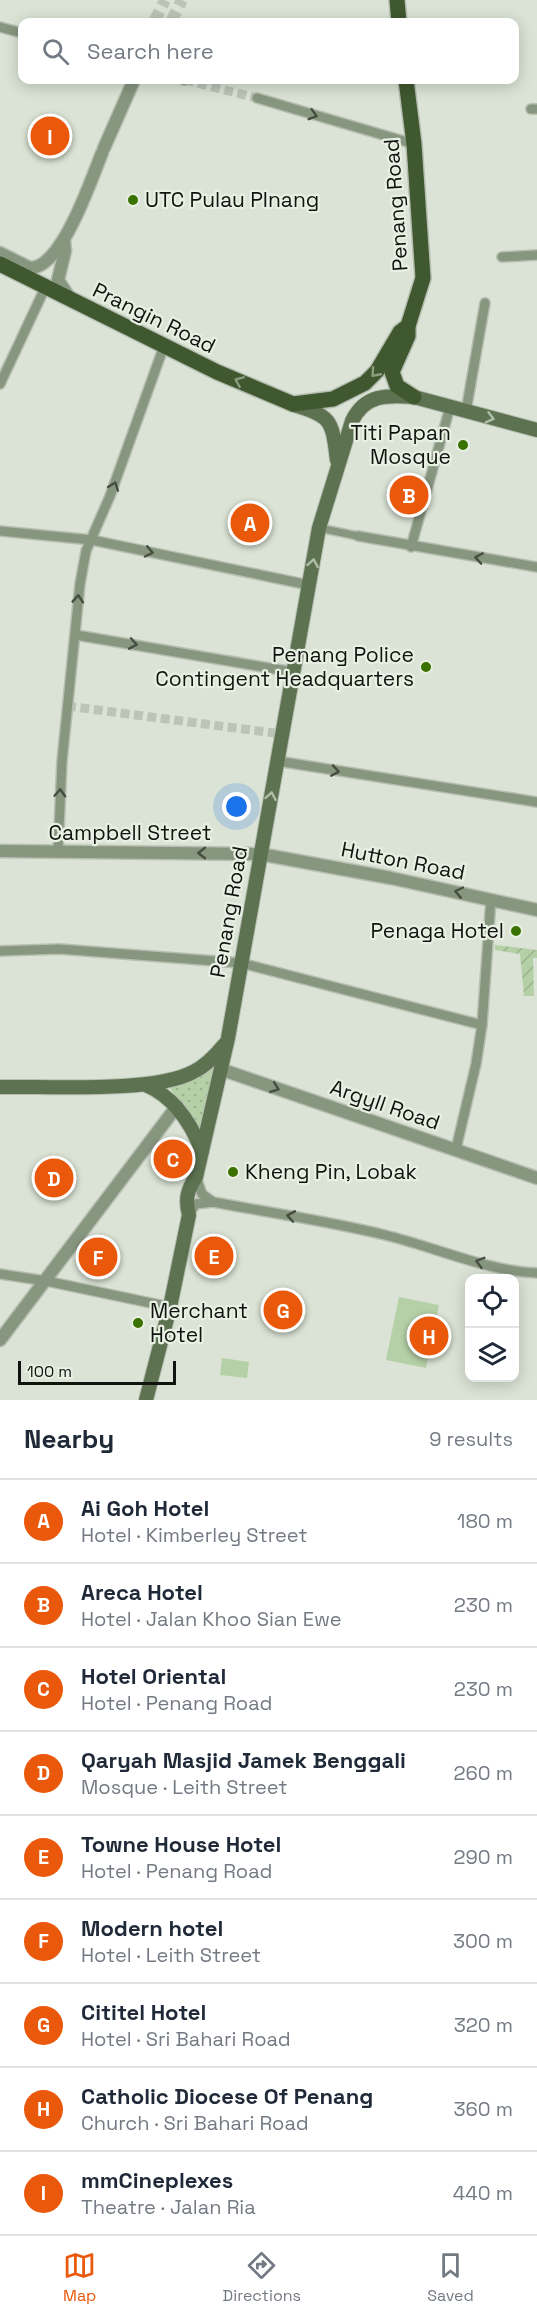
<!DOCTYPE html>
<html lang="en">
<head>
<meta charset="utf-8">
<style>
  body { margin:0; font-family:"Space Grotesk",sans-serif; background:#f6f6f7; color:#1f2937 }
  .controls { position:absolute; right:18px; bottom:18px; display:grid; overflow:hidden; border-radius:12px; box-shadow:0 3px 15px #0003 }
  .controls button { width:54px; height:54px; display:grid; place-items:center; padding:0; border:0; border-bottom:2px solid #e0e1e3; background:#fff; color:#1f2937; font:30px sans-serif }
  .scale { position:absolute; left:18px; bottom:15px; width:158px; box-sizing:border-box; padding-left:6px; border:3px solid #10130e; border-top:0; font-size:16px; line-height:21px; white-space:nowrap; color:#10130e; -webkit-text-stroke:4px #e7f0e3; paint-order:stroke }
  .you { position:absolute; left:237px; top:807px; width:21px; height:21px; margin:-15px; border:4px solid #fff; border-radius:50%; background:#1a73e8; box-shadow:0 0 0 9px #1a73e833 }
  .badge { display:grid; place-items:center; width:39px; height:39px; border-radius:50%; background:#ea580c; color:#fff; font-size:20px; font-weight:700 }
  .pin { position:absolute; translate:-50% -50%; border:3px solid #fff; box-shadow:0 2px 6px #0006 }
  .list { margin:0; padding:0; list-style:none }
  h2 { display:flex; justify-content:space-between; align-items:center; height:78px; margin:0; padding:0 24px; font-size:26px }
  h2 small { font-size:20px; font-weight:400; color:#747a83 }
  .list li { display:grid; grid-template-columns:39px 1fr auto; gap:18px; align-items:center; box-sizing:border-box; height:84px; padding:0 24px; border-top:2px solid #e0e1e3 }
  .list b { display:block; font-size:22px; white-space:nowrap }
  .list p { margin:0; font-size:20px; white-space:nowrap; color:#747a83 }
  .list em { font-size:20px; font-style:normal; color:#747a83 }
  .icon { flex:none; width:33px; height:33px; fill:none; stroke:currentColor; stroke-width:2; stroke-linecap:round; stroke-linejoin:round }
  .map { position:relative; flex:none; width:537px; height:1400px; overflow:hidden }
  .search { position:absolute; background:#fff; box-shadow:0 3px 15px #0003; left:18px; right:18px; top:18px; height:66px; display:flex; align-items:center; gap:15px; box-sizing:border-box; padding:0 21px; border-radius:12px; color:#747a83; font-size:22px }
  .sheet { height:834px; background:#fff }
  nav { display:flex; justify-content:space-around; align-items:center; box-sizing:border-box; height:84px; border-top:2px solid #e0e1e3; background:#fff; font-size:16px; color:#747a83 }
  nav a { display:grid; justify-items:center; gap:3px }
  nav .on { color:#ea580c }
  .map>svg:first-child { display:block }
</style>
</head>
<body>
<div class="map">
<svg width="537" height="1400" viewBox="0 0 537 1400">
  <defs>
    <pattern id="park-dots" width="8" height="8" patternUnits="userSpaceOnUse" patternTransform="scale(1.5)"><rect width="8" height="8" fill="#b5d0a6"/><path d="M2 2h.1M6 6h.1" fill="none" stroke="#9bb28e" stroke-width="1.8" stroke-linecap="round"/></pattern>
    <pattern id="garden-furrows" width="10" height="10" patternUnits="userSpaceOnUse" patternTransform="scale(1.5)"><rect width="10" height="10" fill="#b5d0a6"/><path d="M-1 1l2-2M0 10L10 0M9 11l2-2" fill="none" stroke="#9bb28e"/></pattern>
  </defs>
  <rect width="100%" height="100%" fill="#dae3d5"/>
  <g fill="#b5d0a6">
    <polygon points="399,1297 439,1305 426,1368 386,1360"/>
    <polygon points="222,1358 249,1362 247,1378 220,1375"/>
  </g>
  <polygon fill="url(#park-dots)" points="210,1066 216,1069 199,1129 169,1087"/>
  <polygon fill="url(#garden-furrows)" points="495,945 537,950 537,958 533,958 534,996 524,996 520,954 495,950"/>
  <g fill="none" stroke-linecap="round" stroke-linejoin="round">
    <g stroke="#bcc4b7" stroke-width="9" stroke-dasharray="9 4.5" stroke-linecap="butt">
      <polyline points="185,80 257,98"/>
      <polyline points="67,706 282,734"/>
    </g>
    <g stroke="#bcc4b7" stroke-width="12" stroke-dasharray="12 6" stroke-linecap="butt">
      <polyline points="154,22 165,0"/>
      <polyline points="171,22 182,0"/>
    </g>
    <g stroke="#b6beb1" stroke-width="10">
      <polyline id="pedestrian" points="319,528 358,536"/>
    </g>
    <g stroke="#b6beb1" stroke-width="12">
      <g id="minor">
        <polyline points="0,27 22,33"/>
        <polyline points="184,80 185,80"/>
        <polyline points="257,98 414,144"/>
        <polyline points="531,109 537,109"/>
        <polyline points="502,257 537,255"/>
        <polyline points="0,384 45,288"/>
        <polyline points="466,411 485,303"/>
        <polyline points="0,531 92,540 309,585"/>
        <polyline points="358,536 537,567"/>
        <polyline points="411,547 450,407"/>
        <polyline points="76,635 293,672"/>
        <polyline points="277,761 537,802"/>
        <polyline points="58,852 62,761 80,584 86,551 110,496 164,346"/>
        <polyline points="0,951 59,949 241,963 482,1025"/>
        <polyline points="456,1149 476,1064 482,1025 491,899"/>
        <polyline points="196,1177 202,1194 213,1202"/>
        <path d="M 189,1213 L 196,1204 L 213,1202 C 271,1213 329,1221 385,1235 C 435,1247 486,1271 537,1273"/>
        <polyline points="0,1274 46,1281 170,1307"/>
      </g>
    </g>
    <g stroke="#b6beb1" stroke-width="15">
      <g id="tertiary">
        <polyline points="104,148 134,80"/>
        <polyline points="64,240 65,251 58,280 69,297"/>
        <path d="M 0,253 L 30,268 C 62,268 91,180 102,153"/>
        <polyline points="0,851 260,854 391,878 537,910"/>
        <polyline points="220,1069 537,1178"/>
        <polyline points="0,1340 177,1106"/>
      </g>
    </g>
    <g stroke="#b6beb1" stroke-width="16">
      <g id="secondary">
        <path d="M 294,405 C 333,416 332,422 337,460"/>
        <path d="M 146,1085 C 174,1097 191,1123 202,1151"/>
        <path d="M 0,1087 C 47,1086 155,1093 193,1072 C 206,1066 215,1056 224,1045"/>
        <path d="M 146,1400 L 170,1307 L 189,1215 C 185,1200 187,1190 196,1177 L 228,1038 L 319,528 L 352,421 C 365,394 387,395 414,397 L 537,430"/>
      </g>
    </g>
    <g stroke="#b6beb1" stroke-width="18">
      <g id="primary">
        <polyline points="397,0 399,22"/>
        <polyline points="406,80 414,144 423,278 408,326 408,336 392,372 397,386 414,397"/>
        <polyline points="0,264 217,372 293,404 333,399 365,383 377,371 400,332 408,326"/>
      </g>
    </g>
    <use href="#pedestrian" stroke="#87967f" stroke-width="7"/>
    <use href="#minor" stroke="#87967f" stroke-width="9"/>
    <use href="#tertiary" stroke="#87967f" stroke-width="12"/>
    <use href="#secondary" stroke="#5c7251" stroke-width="14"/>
    <use href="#primary" stroke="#3f582f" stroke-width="15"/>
  </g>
  <defs><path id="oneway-chevron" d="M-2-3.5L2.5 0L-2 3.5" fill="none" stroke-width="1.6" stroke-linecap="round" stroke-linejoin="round" transform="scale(1.5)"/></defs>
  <g stroke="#464e41">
    <use href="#oneway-chevron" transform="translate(313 115) rotate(16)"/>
    <use href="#oneway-chevron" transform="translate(114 486) rotate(-70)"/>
    <use href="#oneway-chevron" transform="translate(149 552) rotate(12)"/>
    <use href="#oneway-chevron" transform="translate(479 558) rotate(-171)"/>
    <use href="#oneway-chevron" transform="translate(78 599) rotate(-86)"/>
    <use href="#oneway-chevron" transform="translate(133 644) rotate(10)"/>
    <use href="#oneway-chevron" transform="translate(335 771) rotate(9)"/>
    <use href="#oneway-chevron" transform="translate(60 793) rotate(-87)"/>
    <use href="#oneway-chevron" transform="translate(202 853) rotate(-180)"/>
    <use href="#oneway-chevron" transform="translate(459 892) rotate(-168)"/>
    <use href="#oneway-chevron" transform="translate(275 1088) rotate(20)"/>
    <use href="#oneway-chevron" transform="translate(291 1216) rotate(-170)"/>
    <use href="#oneway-chevron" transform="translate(480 1262) rotate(-164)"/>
  </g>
  <g stroke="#8b9c80">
    <use href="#oneway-chevron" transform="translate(375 373) rotate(132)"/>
    <use href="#oneway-chevron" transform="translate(239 381) rotate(-157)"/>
  </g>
  <g stroke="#afbea9">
    <use href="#oneway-chevron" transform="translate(490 418) rotate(15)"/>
    <use href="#oneway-chevron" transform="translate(313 563) rotate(-80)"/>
    <use href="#oneway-chevron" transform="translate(271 796) rotate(-80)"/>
  </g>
  <g fill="#3a7200" stroke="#e7f0e3" stroke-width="2">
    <circle cx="133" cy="200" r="6"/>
    <circle cx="463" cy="445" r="6"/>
    <circle cx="426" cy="667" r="6"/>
    <circle cx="516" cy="931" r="6"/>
    <circle cx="233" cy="1172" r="6"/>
    <circle cx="138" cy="1323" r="6"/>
  </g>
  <g text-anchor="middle" stroke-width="4.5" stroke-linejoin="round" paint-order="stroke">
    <g font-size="21" fill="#10130e" stroke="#e7f0e3" text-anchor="start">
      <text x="145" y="207">UTC Pulau PInang</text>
      <text x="451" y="440" text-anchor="end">Titi Papan<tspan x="451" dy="24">Mosque</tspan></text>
      <text x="414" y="662" text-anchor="end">Penang Police<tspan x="414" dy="24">Contingent Headquarters</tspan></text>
      <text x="504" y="938" text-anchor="end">Penaga Hotel</text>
      <text x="245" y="1179">Kheng Pin, Lobak</text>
      <text x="150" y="1318">Merchant<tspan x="150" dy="24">Hotel</tspan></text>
    </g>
    <g font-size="21" fill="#10130e" stroke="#e7f0e3">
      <text transform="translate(396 205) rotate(-94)" y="7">Penang Road</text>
      <text transform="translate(154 318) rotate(26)" y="7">Prangin Road</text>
      <text x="130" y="840">Campbell Street</text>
      <text transform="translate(403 861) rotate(11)" y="7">Hutton Road</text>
      <text transform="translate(229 912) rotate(-80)" y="7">Penang Road</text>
      <text transform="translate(385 1105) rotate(19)" y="7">Argyll Road</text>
    </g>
  </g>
</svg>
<div class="controls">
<button><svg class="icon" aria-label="locate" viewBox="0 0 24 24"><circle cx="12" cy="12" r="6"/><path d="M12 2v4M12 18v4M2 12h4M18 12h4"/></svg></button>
<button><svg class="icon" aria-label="layers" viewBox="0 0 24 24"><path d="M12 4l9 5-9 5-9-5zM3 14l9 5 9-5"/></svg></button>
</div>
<div class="scale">100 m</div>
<div class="you"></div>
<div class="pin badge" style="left:250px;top:523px">A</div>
<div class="pin badge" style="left:409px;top:495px">B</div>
<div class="pin badge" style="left:173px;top:1159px">C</div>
<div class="pin badge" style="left:54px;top:1178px">D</div>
<div class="pin badge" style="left:214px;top:1256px">E</div>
<div class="pin badge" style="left:98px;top:1257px">F</div>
<div class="pin badge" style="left:283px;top:1310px">G</div>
<div class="pin badge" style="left:429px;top:1336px">H</div>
<div class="pin badge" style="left:50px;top:136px">I</div>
<div class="search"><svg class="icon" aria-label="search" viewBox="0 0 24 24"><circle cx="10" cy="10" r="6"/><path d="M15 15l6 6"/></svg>Search here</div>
</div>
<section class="sheet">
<h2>Nearby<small>9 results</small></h2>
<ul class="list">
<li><span class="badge">A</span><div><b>Ai Goh Hotel</b><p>Hotel · Kimberley Street</p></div><em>180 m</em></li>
<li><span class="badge">B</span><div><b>Areca Hotel</b><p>Hotel · Jalan Khoo Sian Ewe</p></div><em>230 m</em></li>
<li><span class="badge">C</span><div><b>Hotel Oriental</b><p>Hotel · Penang Road</p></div><em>230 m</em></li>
<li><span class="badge">D</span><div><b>Qaryah Masjid Jamek Benggali</b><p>Mosque · Leith Street</p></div><em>260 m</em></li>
<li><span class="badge">E</span><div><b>Towne House Hotel</b><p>Hotel · Penang Road</p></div><em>290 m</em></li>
<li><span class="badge">F</span><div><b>Modern hotel</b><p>Hotel · Leith Street</p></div><em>300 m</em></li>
<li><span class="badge">G</span><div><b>Cititel Hotel</b><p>Hotel · Sri Bahari Road</p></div><em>320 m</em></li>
<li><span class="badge">H</span><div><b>Catholic Diocese Of Penang</b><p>Church · Sri Bahari Road</p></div><em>360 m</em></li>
<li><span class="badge">I</span><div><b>mmCineplexes</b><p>Theatre · Jalan Ria</p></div><em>440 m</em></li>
</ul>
</section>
<nav>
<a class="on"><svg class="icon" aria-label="map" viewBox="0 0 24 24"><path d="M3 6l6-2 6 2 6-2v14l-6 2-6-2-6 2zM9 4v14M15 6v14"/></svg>Map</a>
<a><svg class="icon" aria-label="directions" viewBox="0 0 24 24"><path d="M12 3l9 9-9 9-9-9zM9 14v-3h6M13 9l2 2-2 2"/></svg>Directions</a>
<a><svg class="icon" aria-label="saved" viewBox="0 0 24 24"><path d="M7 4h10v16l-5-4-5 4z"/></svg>Saved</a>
</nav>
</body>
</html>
